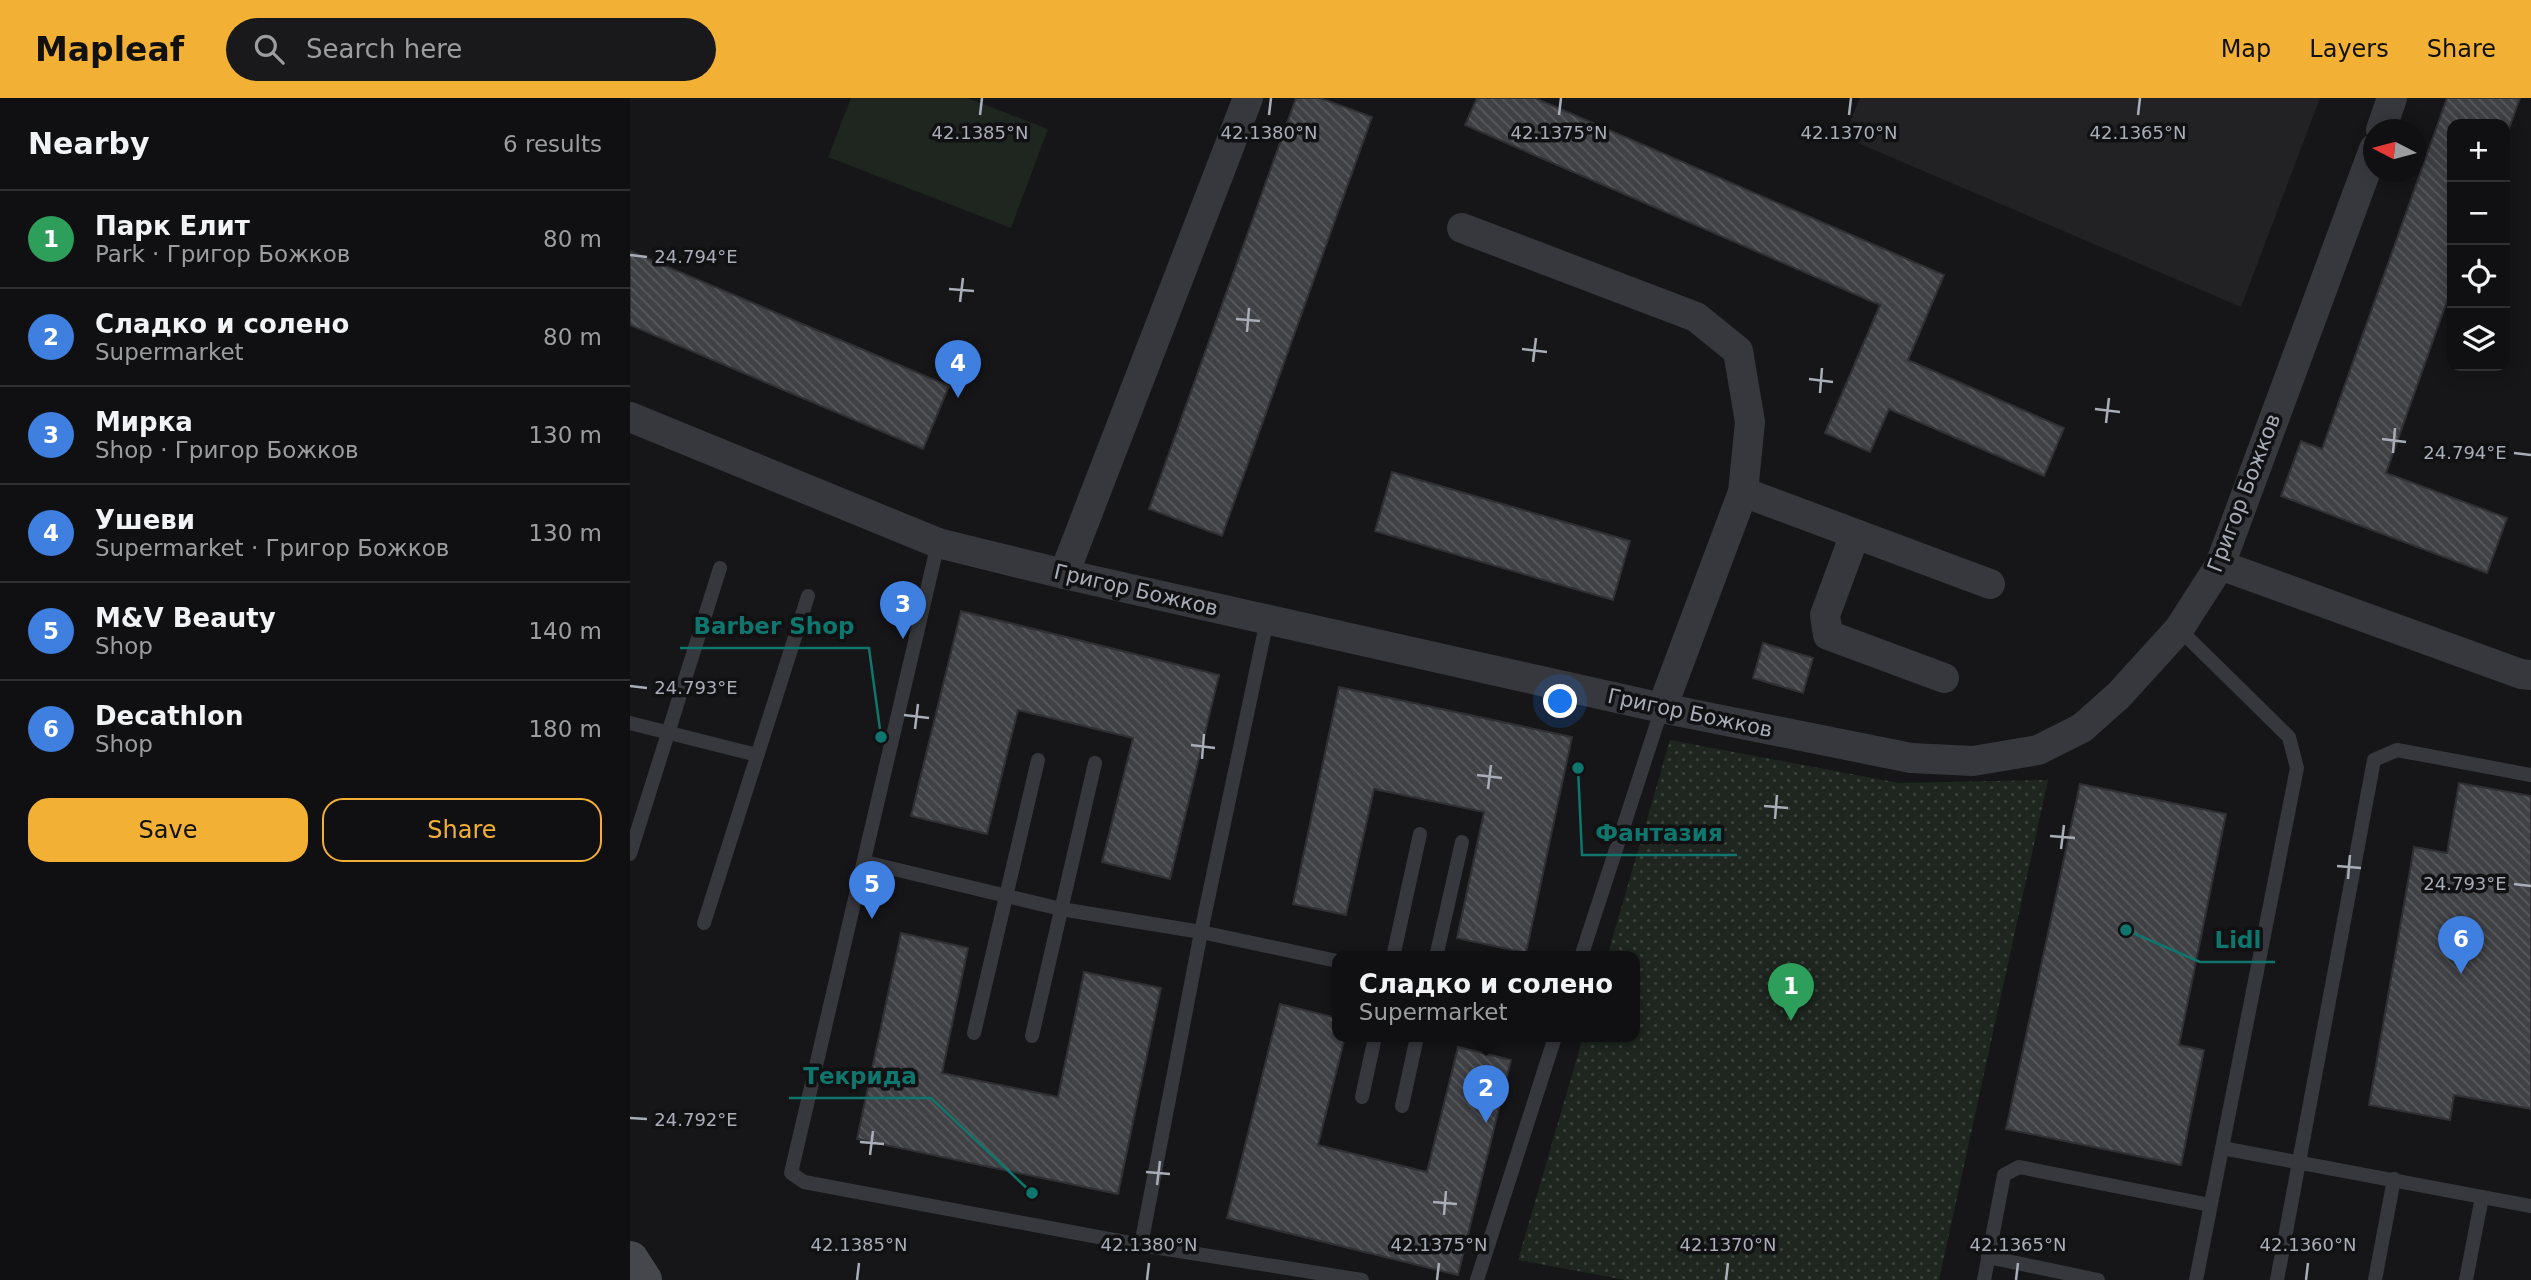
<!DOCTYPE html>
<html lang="en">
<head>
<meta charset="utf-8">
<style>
  body { margin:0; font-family:"DejaVu Sans",sans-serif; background:#19191b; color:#f1f3f6 }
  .controls { position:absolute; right:21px; top:21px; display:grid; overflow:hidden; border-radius:14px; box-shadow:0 4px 18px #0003 }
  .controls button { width:63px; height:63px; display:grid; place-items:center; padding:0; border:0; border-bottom:2px solid #303032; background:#101012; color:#f1f3f6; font:35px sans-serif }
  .compass { position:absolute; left:1733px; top:21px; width:63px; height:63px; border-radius:50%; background:#101012; box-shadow:0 4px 18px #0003; rotate:276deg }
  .you { position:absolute; left:931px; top:604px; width:24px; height:24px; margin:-18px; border:5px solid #fff; border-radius:50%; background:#1a73e8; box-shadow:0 0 0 10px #1a73e833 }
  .badge { display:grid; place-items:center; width:46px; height:46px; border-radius:50%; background:#f2b134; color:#fff; font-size:23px; font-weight:700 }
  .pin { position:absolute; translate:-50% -58px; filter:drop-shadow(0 2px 4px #0008) }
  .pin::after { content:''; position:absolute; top:37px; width:24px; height:21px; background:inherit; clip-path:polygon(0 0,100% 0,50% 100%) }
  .popup { position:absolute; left:702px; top:853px; width:308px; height:91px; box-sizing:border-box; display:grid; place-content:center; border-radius:14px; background:#101012; filter:drop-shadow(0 2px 5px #0005); font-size:23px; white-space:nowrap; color:#9c9d9f }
  .popup b { font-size:26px; color:#f1f3f6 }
  .popup::after { content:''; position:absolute; left:50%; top:100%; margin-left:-14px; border:14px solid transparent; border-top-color:#101012 }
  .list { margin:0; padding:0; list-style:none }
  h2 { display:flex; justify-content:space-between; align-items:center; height:91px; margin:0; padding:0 28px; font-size:30px }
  h2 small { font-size:23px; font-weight:400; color:#9c9d9f }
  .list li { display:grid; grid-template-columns:46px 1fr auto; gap:21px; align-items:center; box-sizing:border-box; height:98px; padding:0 28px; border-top:2px solid #303032 }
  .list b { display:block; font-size:26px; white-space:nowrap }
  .list p { margin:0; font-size:23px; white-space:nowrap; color:#9c9d9f }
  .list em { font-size:23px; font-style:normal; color:#9c9d9f }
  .actions { display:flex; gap:14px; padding:21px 28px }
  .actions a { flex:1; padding:16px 0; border:2px solid #f2b134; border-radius:21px; text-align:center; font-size:24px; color:#f2b134 }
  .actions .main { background:#f2b134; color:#111 }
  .icon { flex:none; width:38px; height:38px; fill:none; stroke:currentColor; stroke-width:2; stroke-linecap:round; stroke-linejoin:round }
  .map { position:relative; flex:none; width:1901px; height:1182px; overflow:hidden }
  header { display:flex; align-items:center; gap:42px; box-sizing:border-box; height:98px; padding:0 35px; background:#f2b134; color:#111 }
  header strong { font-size:33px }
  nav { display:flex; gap:38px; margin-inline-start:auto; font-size:24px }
  .search { width:490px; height:63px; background:#19191b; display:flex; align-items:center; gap:18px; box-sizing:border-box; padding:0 24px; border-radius:38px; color:#9c9d9f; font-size:26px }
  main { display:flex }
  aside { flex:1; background:#101012 }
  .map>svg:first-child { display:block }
</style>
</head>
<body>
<header>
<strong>Mapleaf</strong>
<div class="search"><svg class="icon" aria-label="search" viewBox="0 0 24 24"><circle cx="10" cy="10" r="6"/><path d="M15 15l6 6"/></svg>Search here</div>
<nav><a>Map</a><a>Layers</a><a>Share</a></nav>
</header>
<main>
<aside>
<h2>Nearby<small>6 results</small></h2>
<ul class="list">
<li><span class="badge" style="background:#2e9e5b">1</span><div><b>Парк Елит</b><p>Park · Григор Божков</p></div><em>80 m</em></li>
<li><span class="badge" style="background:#3f7fe0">2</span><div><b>Сладко и солено</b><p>Supermarket</p></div><em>80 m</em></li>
<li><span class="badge" style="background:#3f7fe0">3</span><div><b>Мирка</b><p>Shop · Григор Божков</p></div><em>130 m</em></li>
<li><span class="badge" style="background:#3f7fe0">4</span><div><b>Ушеви</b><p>Supermarket · Григор Божков</p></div><em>130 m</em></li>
<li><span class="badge" style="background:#3f7fe0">5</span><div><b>M&amp;V Beauty</b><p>Shop</p></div><em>140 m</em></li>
<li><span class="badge" style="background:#3f7fe0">6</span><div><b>Decathlon</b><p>Shop</p></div><em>180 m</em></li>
</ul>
<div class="actions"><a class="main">Save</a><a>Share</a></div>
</aside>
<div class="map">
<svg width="1901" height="1182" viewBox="0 0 1901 1182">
  <defs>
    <pattern id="grass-dots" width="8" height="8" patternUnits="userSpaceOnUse" patternTransform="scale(1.75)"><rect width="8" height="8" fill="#1e261f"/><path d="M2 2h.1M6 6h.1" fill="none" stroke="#3c433d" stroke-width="1.8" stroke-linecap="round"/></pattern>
    <pattern id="building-back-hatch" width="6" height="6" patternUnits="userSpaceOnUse" patternTransform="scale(1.75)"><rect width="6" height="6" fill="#404145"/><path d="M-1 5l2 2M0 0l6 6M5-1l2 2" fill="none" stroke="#595a5e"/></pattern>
  </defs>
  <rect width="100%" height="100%" fill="#161618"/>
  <polygon fill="#222225" points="1230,0 1690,0 1611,209 1214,39"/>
  <polygon fill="url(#grass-dots)" points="1040,642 1269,685 1418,682 1309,1182 996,1182 888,1162 953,939 1005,939 1005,859 977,859"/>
  <polygon fill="#1e261f" points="221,0 337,0 418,31 381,130 198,59"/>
  <g fill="url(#building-back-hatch)" stroke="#303034" stroke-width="2">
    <polygon points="666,0 690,0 742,19 592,438 519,411"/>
    <polygon points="847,0 905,0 1314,177 1278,262 1434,330 1414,378 1259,311 1240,354 1195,335 1250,207 835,27"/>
    <polygon points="1817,0 1890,0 1875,42 1875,26 1822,26 1822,189 1756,375 1877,420 1857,475 1651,398 1671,343 1692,351"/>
    <polygon points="0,153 319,288 293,351 0,227"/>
    <polygon points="762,374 1000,443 983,502 745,433"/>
    <polygon points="331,513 589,577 540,781 472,764 503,640 388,612 357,736 281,718"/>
    <polygon points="1133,545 1183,560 1173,595 1123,580"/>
    <polygon points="709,589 942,639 896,855 827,840 854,714 744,691 716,817 663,806"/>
    <polygon points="1829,685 1901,698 1901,1011 1824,997 1820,1022 1739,1007 1784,749 1817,755"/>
    <polygon points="1450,686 1596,716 1549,947 1574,952 1551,1067 1376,1031"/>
    <polygon points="271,835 338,850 312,975 428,999 454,874 531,890 488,1096 227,1041"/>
    <polygon points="650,906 707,920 707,939 715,939 688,1047 797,1074 828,949 881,962 828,1177 597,1120"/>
  </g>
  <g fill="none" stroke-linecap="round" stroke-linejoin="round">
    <g stroke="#37383d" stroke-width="14">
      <polyline points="308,445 161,1075 174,1084 511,1147 732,1182"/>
      <polyline points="1549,531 1659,639 1667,670 1566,1182"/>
      <polyline points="0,625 127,657"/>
      <polyline points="0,756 90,470"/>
      <polyline points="235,764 431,811 571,834 707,863"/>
      <polyline points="74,825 178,498"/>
      <polyline points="763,859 790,736"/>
      <polyline points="806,859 832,744"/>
      <polyline points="951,859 1032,610"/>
      <polyline points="344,935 408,662"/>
      <polyline points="402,938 465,665"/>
      <polyline points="732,999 745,939"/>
      <polyline points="772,1008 787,939"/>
      <polyline points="1592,1050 1901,1108"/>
      <polyline points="511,1147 571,834 637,522"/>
      <polyline points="1358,1159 1468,1182"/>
      <polyline points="847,1182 925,939"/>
      <polyline points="1354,1182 1374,1077 1389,1069 1580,1107"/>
      <polyline points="1647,1182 1744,662 1767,652 1901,677"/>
      <polyline points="1745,1182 1764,1081"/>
      <polyline points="1836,1182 1852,1099"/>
    </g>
    <g stroke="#37383d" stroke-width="30">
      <polyline points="1751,32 1762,0"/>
      <polyline points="832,130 1066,219 1108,253 1120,324 1113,394 1032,610"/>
      <polyline points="0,319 308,445 434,476 1032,610 1281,660 1343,663 1408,652 1452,630 1489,597 1549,531 1590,467 1744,51"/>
      <polyline points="1113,394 1360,486"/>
      <polyline points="1225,436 1195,517 1198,537 1314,580"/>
      <polyline points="1590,467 1891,576 1901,577"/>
      <polyline points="434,476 618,0"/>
    </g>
    <polyline stroke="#45474d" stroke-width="38" points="0,1162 13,1182"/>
  </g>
  <path fill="none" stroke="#a8adb8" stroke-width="2.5" d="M 350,17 L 352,0M 639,17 L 641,0M 929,17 L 931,0M 1219,17 L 1221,0M 1508,17 L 1510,0M 0,157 L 17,159M 319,191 L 344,193M 330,204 L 333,180M 606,221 L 630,223M 617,234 L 619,210M 892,251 L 917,254M 903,264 L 906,240M 1179,281 L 1203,284M 1190,295 L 1192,270M 1465,311 L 1490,314M 1476,325 L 1479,300M 1752,341 L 1776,344M 1763,355 L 1765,330M 1884,355 L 1901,357M 0,588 L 17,590M 274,617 L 299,620M 285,631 L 288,606M 561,647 L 585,650M 572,661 L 574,636M 847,677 L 872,680M 858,691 L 861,667M 1134,708 L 1158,710M 1145,721 L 1147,697M 1420,738 L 1445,740M 1431,751 L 1434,727M 1707,768 L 1731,770M 1718,781 L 1720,757M 1884,786 L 1901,788M 0,1020 L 17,1021M 230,1044 L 254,1046M 240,1057 L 243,1033M 516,1074 L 540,1076M 527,1087 L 530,1063M 803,1104 L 827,1106M 814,1117 L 816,1093M 227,1182 L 229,1165M 517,1182 L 519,1165M 807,1182 L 809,1165M 1096,1182 L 1098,1165M 1386,1182 L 1388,1165M 1676,1182 L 1678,1165"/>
  <g text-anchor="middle" stroke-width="7" stroke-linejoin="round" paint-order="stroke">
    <g font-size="21" fill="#a8adb8" stroke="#111113">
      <text transform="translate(1614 395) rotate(-69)" y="7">Григор Божков</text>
      <text transform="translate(506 492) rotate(13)" y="7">Григор Божков</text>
      <text transform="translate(1060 615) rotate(12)" y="7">Григор Божков</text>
    </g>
  </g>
  <g font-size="18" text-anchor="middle" fill="#a8adb8" stroke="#111113" stroke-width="7" stroke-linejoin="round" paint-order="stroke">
    <text x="350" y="41">42.1385°N</text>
    <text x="639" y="41">42.1380°N</text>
    <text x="929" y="41">42.1375°N</text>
    <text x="1219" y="41">42.1370°N</text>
    <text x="1508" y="41">42.1365°N</text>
    <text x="66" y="165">24.794°E</text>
    <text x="1835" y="361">24.794°E</text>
    <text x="66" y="596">24.793°E</text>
    <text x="1835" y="792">24.793°E</text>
    <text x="66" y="1028">24.792°E</text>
    <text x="229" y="1153">42.1385°N</text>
    <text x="519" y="1153">42.1380°N</text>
    <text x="809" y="1153">42.1375°N</text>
    <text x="1098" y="1153">42.1370°N</text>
    <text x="1388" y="1153">42.1365°N</text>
    <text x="1678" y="1153">42.1360°N</text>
  </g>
  <path fill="none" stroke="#0f766e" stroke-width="2.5" d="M251 639L239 550H50M948 670L952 757H1107M1496 832L1570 864H1645M402 1095L301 1000H159"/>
  <g fill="#0f766e" stroke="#111113" stroke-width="2.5">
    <circle cx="251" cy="639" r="7"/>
    <circle cx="948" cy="670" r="7"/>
    <circle cx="1496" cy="832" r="7"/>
    <circle cx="402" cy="1095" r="7"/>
  </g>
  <g font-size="23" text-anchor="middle" font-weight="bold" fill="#0f766e" stroke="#111113" stroke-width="7" stroke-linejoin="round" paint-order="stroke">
    <text x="144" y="536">Barber Shop</text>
    <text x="1029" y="743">Фантазия</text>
    <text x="1608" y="850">Lidl</text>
    <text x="230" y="986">Текрида</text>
  </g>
</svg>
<div class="controls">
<button>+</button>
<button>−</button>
<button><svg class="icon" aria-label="locate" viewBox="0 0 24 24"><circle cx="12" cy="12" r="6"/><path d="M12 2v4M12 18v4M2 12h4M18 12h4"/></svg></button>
<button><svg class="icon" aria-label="layers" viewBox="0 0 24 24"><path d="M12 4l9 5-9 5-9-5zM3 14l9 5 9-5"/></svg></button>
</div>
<svg class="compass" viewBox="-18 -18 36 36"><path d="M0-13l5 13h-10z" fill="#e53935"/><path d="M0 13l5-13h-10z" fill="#9c9d9f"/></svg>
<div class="you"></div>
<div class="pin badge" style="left:1161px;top:923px;background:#2e9e5b">1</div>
<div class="pin badge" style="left:856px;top:1025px;background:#3f7fe0">2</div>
<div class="popup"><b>Сладко и солено</b>Supermarket</div>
<div class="pin badge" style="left:273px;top:541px;background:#3f7fe0">3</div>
<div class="pin badge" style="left:328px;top:300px;background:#3f7fe0">4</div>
<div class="pin badge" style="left:242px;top:821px;background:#3f7fe0">5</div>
<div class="pin badge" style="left:1831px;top:876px;background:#3f7fe0">6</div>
</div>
</main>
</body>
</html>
